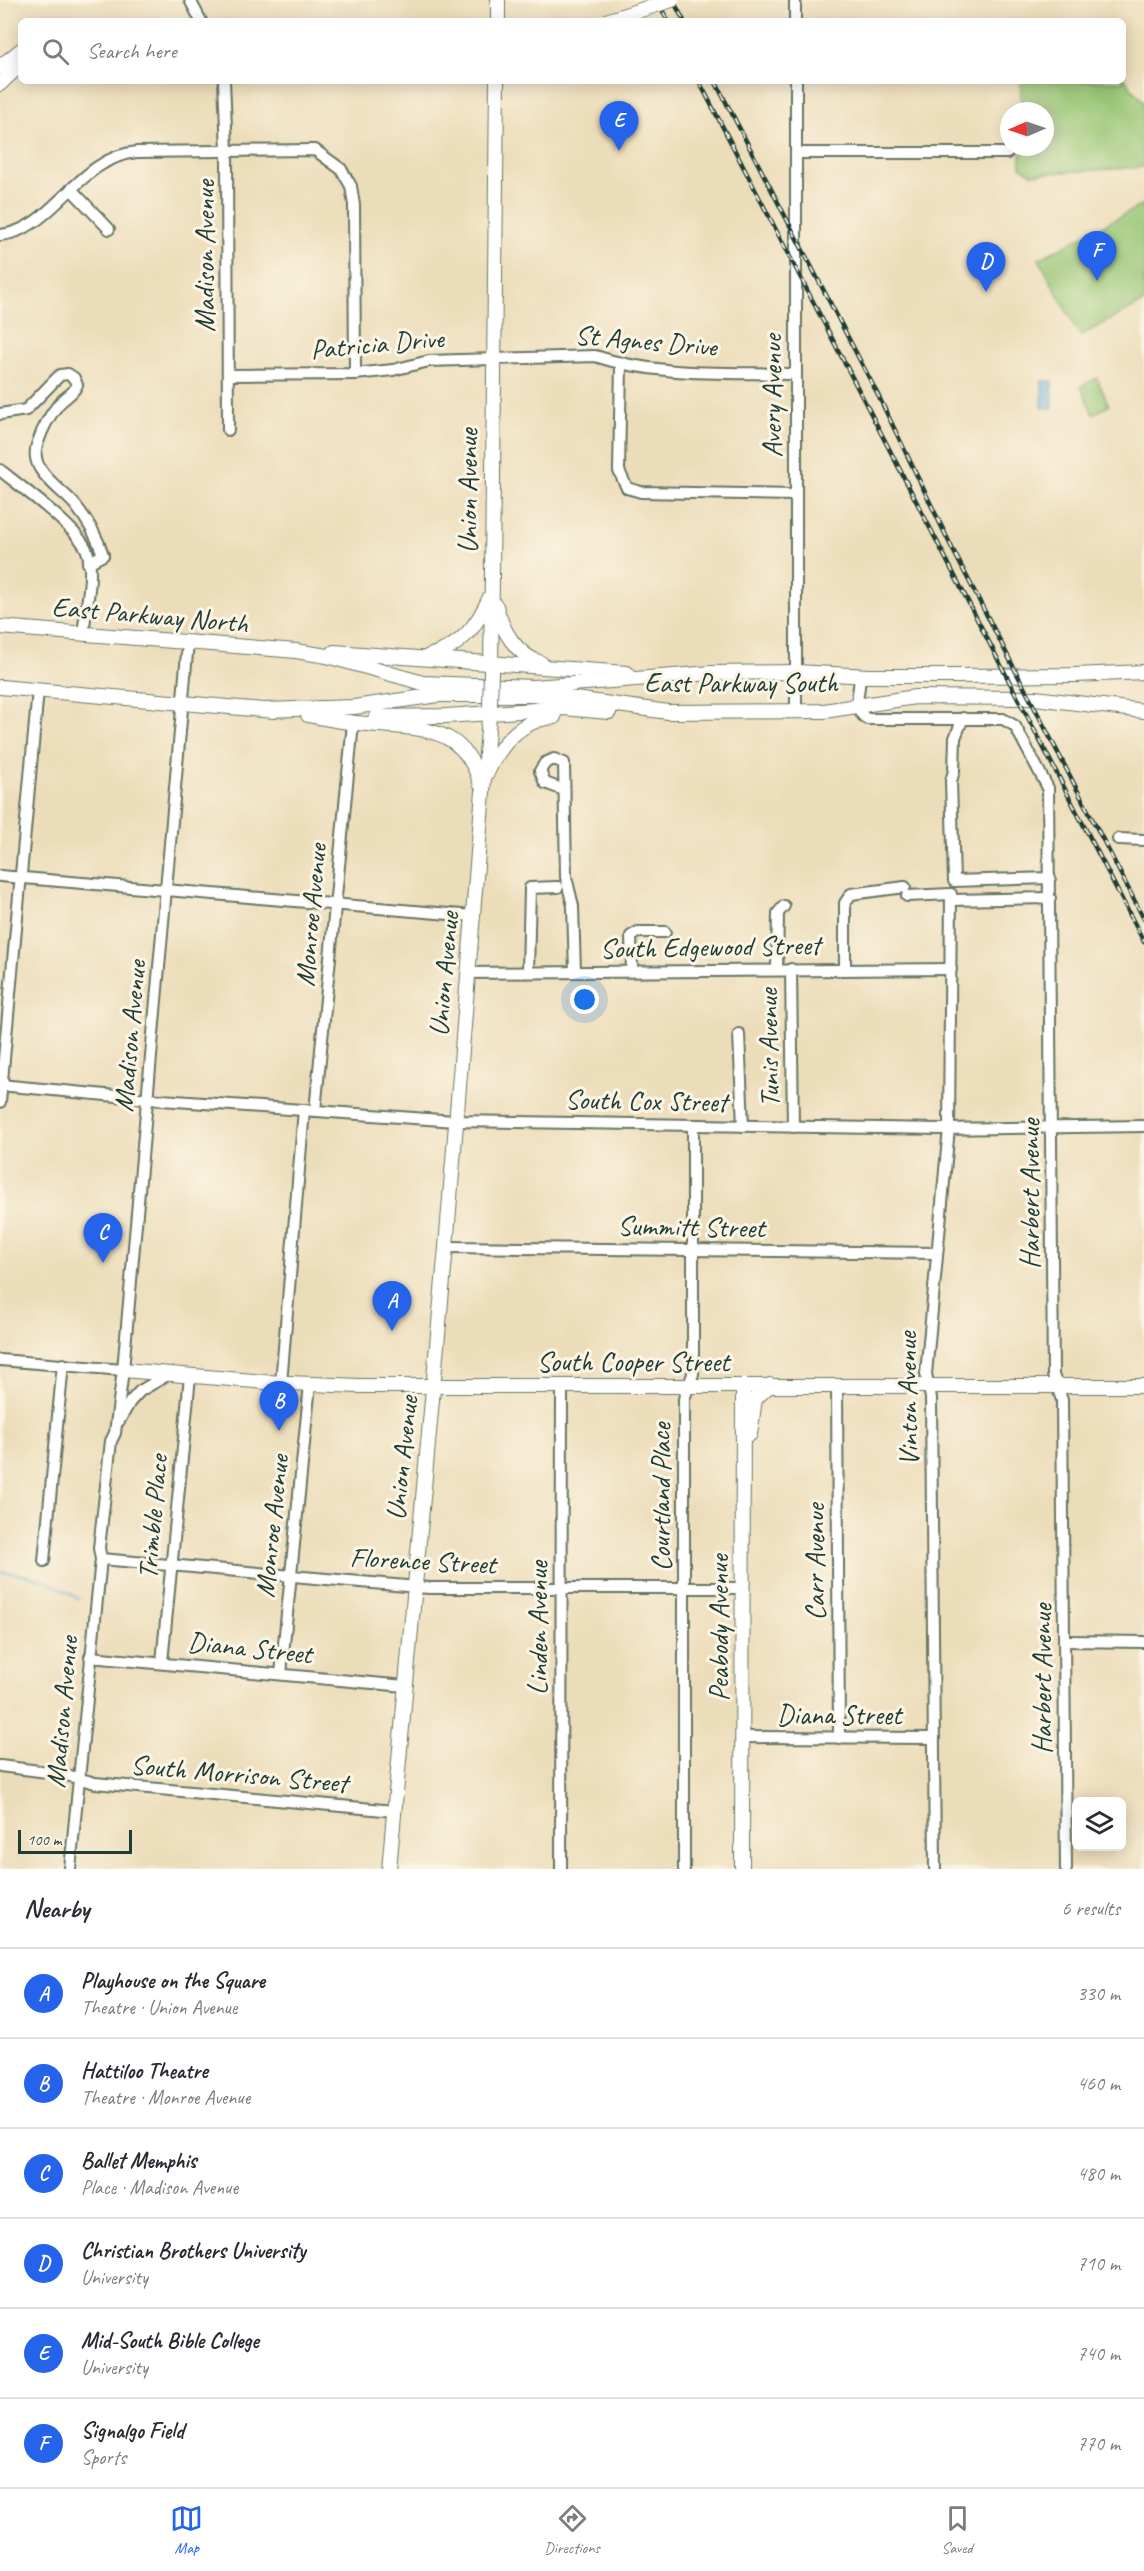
<!DOCTYPE html>
<html lang="en">
<head>
<meta charset="utf-8">
<style>
  body { margin:0; font-family:Caveat,sans-serif; background:#f7f7f7; color:#2b2b33 }
  .controls { position:absolute; right:18px; bottom:18px; display:grid; overflow:hidden; border-radius:9px; box-shadow:0 3px 15px #0003 }
  .controls button { width:54px; height:54px; display:grid; place-items:center; padding:0; border:0; border-bottom:2px solid #e1e1e2; background:#fff; color:#2b2b33; font:30px sans-serif }
  .compass { position:absolute; left:1000px; top:102px; width:54px; height:54px; border-radius:50%; background:#fff; box-shadow:0 3px 15px #0003; rotate:268deg }
  .scale { position:absolute; left:18px; bottom:15px; width:114px; box-sizing:border-box; padding-left:6px; border:3px solid #1f3d34; border-top:0; font-size:16px; line-height:21px; white-space:nowrap; color:#1f3d34; -webkit-text-stroke:4px #fcf5e5; paint-order:stroke }
  .you { position:absolute; left:585px; top:1000px; width:21px; height:21px; margin:-15px; border:4px solid #fff; border-radius:50%; background:#1a73e8; box-shadow:0 0 0 9px #1a73e833 }
  .badge { display:grid; place-items:center; width:39px; height:39px; border-radius:50%; background:#2563eb; color:#fff; font-size:20px; font-weight:700 }
  .pin { position:absolute; translate:-50% -50px; filter:drop-shadow(0 2px 3px #0008) }
  .pin::after { content:''; position:absolute; top:32px; width:21px; height:18px; background:inherit; clip-path:polygon(0 0,100% 0,50% 100%) }
  .list { margin:0; padding:0; list-style:none }
  h2 { display:flex; justify-content:space-between; align-items:center; height:78px; margin:0; padding:0 24px; font-size:26px }
  h2 small { font-size:20px; font-weight:400; color:#7c7c81 }
  .list li { display:grid; grid-template-columns:39px 1fr auto; gap:18px; align-items:center; box-sizing:border-box; height:90px; padding:0 24px; border-top:2px solid #e1e1e2 }
  .list b { display:block; font-size:22px; white-space:nowrap }
  .list p { margin:0; font-size:20px; white-space:nowrap; color:#7c7c81 }
  .list em { font-size:20px; font-style:normal; color:#7c7c81 }
  .icon { flex:none; width:33px; height:33px; fill:none; stroke:currentColor; stroke-width:2; stroke-linecap:round; stroke-linejoin:round }
  .map { position:relative; flex:none; width:1144px; height:1869px; overflow:hidden }
  .search { position:absolute; background:#fff; box-shadow:0 3px 15px #0003; left:18px; right:18px; top:18px; height:66px; display:flex; align-items:center; gap:15px; box-sizing:border-box; padding:0 21px; border-radius:9px; color:#7c7c81; font-size:22px }
  .sheet { height:618px; background:#fff }
  nav { display:flex; justify-content:space-around; align-items:center; box-sizing:border-box; height:84px; border-top:2px solid #e1e1e2; background:#fff; font-size:16px; color:#7c7c81 }
  nav a { display:grid; justify-items:center; gap:3px }
  nav .on { color:#2563eb }
  .map>svg:first-child { display:block }
</style>
</head>
<body>
<div class="map">
<svg width="1144" height="1869" viewBox="0 0 1144 1869">
  <defs>
    <pattern id="water-ripples" width="26" height="14" patternUnits="userSpaceOnUse" patternTransform="scale(1.5)"><rect width="26" height="14" fill="#5ca8d4"/><path d="M2 4q2-2 4 0t4 0M15 11q2-2 4 0t4 0" fill="none" stroke="#4b8aad"/></pattern>
  </defs>
  <rect width="100%" height="100%" fill="#fcf5e5"/>
  <filter id="ink" filterUnits="userSpaceOnUse"><feTurbulence type="fractalNoise" baseFrequency=".0167" numOctaves="2"/><feDisplacementMap in="SourceGraphic" scale="12" xChannelSelector="R" yChannelSelector="G"/><feConvolveMatrix kernelMatrix="1 2 1 2 8 2 1 2 1" color-interpolation-filters="sRGB"/></filter>
  <filter id="wash" filterUnits="userSpaceOnUse"><feTurbulence type="fractalNoise" baseFrequency=".008" numOctaves="4" result="noise"/><feDisplacementMap in="SourceGraphic" scale="24" xChannelSelector="R" yChannelSelector="G"/><feGaussianBlur stdDeviation="1.35" result="paint"/><feColorMatrix in="noise" values="0 0 0 0 0 0 0 0 0 0 0 0 0 0 0 0 0 1.4 0 .05"/><feComposite in="paint" operator="in"/></filter>
  <g filter="url(#wash)">
    <rect width="100%" height="100%" fill="#ecddba"/>
    <g fill="#98c674" stroke="#5c8254" stroke-width="1.5">
      <polygon points="1123,77 1144,103 1144,167 1032,174 1021,167 1021,147 1045,147 1045,111 1021,111 1021,81 1123,81"/>
      <polygon points="1144,204 1144,302 1080,336 1039,259"/>
      <polygon points="1097,378 1109,406 1093,414 1081,386"/>
    </g>
    <polygon fill="url(#water-ripples)" stroke="#3e7284" stroke-width="1.5" points="1042,381 1052,381 1053,408 1042,408"/>
    <g fill="none" stroke-linecap="round" stroke-linejoin="round">
      <path stroke="#5ca8d4" stroke-width="2" d="M 0,1572 C 36,1575 47,1580 78,1598"/>
    </g>
  </g>
  <g filter="url(#ink)">
    <g fill="none" stroke-linecap="round" stroke-linejoin="round">
      <g stroke="#677563" stroke-width="14">
        <g id="minor">
          <polyline points="190,0 201,21"/>
          <polyline points="795,0 795,21"/>
          <polyline points="224,81 227,151 228,430"/>
          <polyline points="797,153 1007,153"/>
          <polyline points="71,189 109,229"/>
          <path d="M 0,235 C 53,231 78,157 137,152 L 315,150 L 341,169 L 351,186 L 354,205 L 355,374"/>
          <polyline points="621,365 619,471 627,488 641,492 795,495"/>
          <path d="M 228,375 L 355,374 L 393,370 L 429,361 L 595,356 C 659,377 728,372 795,374"/>
          <path d="M 0,414 L 26,410 L 60,375 L 68,374 L 74,378 L 77,385 C 73,395 64,397 58,405 C 50,415 42,430 38,442 C 26,471 62,488 76,506 C 87,520 98,538 103,555 L 88,563"/>
          <path d="M 0,470 C 20,486 80,530 87,551 C 95,571 85,613 83,634"/>
          <path d="M 860,675 C 860,693 851,708 867,719 L 1003,719 L 1015,726 L 1048,788 L 1053,1375 L 1062,1400 L 1066,1869"/>
          <polyline points="796,711 796,81"/>
          <polyline points="963,718 955,738 954,771 951,781 954,881 1050,878"/>
          <polyline points="564,790 545,783 540,771 545,763 554,759 564,763 566,877 573,906 575,972"/>
          <polyline points="1118,839 1144,840"/>
          <polyline points="0,876 473,916"/>
          <polyline points="907,896 951,894 949,1128 926,1374 931,1398 935,1869"/>
          <polyline points="951,900 1050,898"/>
          <polyline points="845,968 845,903 851,894 905,887"/>
          <polyline points="777,969 778,913 784,906"/>
          <polyline points="791,969 793,1127"/>
          <polyline points="632,971 631,936 638,932 665,932"/>
          <polyline points="528,972 530,888 558,887"/>
          <polyline points="469,973 951,969"/>
          <polyline points="739,1034 743,1126"/>
          <polyline points="0,1085 148,1099 455,1121 941,1129 1144,1126"/>
          <polyline points="0,1102 38,690"/>
          <polyline points="315,1111 353,723"/>
          <polyline points="446,1247 936,1253"/>
          <polyline points="0,1360 123,1370"/>
          <polyline points="281,1383 304,1110"/>
          <polyline points="837,1385 839,1738"/>
          <polyline points="119,1421 130,1402 140,1391 169,1374"/>
          <polyline points="101,1559 429,1588 743,1588"/>
          <polyline points="44,1561 63,1364"/>
          <polyline points="1065,1641 1144,1642"/>
          <polyline points="90,1657 405,1686"/>
          <polyline points="162,1662 190,1376"/>
          <polyline points="281,1674 310,1384"/>
          <polyline points="744,1737 934,1738"/>
          <polyline points="0,1766 63,1774 95,1783 394,1811"/>
          <polyline points="70,1869 101,1559 99,1548 111,1441 115,1433 123,1370 188,642"/>
          <polyline points="561,1869 562,1387"/>
          <polyline points="684,1869 684,1399 693,1374 693,1126"/>
        </g>
      </g>
      <g stroke="#677563" stroke-width="16">
        <g id="major">
          <polyline points="498,21 498,0"/>
          <polyline points="0,67 21,50"/>
          <polyline points="0,84 21,64"/>
          <path d="M 496,606 C 502,630 516,655 541,663"/>
          <polyline points="0,627 296,651 327,656 423,683 534,687 712,673 797,672 868,676 954,676 1075,675 1144,672"/>
          <polyline points="334,652 627,673"/>
          <path d="M 429,656 C 461,647 477,626 490,597"/>
          <polyline points="491,673 497,81"/>
          <polyline points="0,687 274,711"/>
          <polyline points="265,710 354,707 438,695 532,695 561,697 668,712 824,711 915,697 1035,698 1144,711"/>
          <path d="M 308,715 C 328,719 347,723 367,724 C 420,729 464,724 481,785"/>
          <polyline points="376,717 446,716 563,708 609,712"/>
          <path d="M 487,773 C 500,745 521,719 554,717"/>
          <polyline points="123,1370 265,1382 359,1386 1144,1386"/>
          <polyline points="750,1434 755,1399 770,1385"/>
          <polyline points="389,1869 446,1247 490,705"/>
          <polyline points="742,1869 743,1386"/>
        </g>
      </g>
      <use href="#minor" stroke="#fff" stroke-width="10"/>
      <use href="#major" stroke="#fff" stroke-width="14"/>
      <g stroke="#1f3d34" stroke-width="4.5">
        <g id="rail">
          <polyline points="657,0 668,21"/>
          <polyline points="673,0 684,21"/>
          <polyline points="699,81 1144,942"/>
          <polyline points="715,81 878,395 952,548 1144,919"/>
        </g>
      </g>
      <use href="#rail" stroke="#fcf5e5" stroke-width="2" stroke-dasharray="7" stroke-linecap="butt"/>
      <g stroke="#677563" stroke-width="16" stroke-linecap="butt">
        <g id="major-bridge">
          <polyline points="606,21 672,0"/>
          <polyline points="490,705 491,673"/>
        </g>
      </g>
      <use href="#major-bridge" stroke="#fff" stroke-width="14"/>
    </g>
  </g>
  <g text-anchor="middle" stroke-width="6" stroke-linejoin="round" paint-order="stroke">
    <g font-size="28" fill="#1f3d34" stroke="#fcf5e5">
      <text transform="translate(204 256) rotate(-90)" y="10">Madison Avenue</text>
      <text transform="translate(646 340) rotate(5)" y="10">St Agnes Drive</text>
      <text transform="translate(377 343) rotate(-5)" y="10">Patricia Drive</text>
      <text transform="translate(771 396) rotate(-90)" y="10">Avery Avenue</text>
      <text transform="translate(467 491) rotate(-90)" y="10">Union Avenue</text>
      <text transform="translate(150 614) rotate(5)" y="10">East Parkway North</text>
      <text x="741" y="692">East Parkway South</text>
      <text transform="translate(310 915) rotate(-85)" y="10">Monroe Avenue</text>
      <text transform="translate(710 946) rotate(-1)" y="10">South Edgewood Street</text>
      <text transform="translate(443 974) rotate(-85)" y="10">Union Avenue</text>
      <text transform="translate(129 1036) rotate(-85)" y="10">Madison Avenue</text>
      <text transform="translate(768 1048) rotate(-91)" y="10">Tunis Avenue</text>
      <text transform="translate(646 1100) rotate(1)" y="10">South Cox Street</text>
      <text transform="translate(1029 1194) rotate(-90)" y="10">Harbert Avenue</text>
      <text transform="translate(691 1226) rotate(1)" y="10">Summitt Street</text>
      <text x="633" y="1371">South Cooper Street</text>
      <text transform="translate(907 1399) rotate(-91)" y="10">Vinton Avenue</text>
      <text transform="translate(401 1458) rotate(-84)" y="10">Union Avenue</text>
      <text transform="translate(660 1497) rotate(-90)" y="10">Courtland Place</text>
      <text transform="translate(152 1517) rotate(-85)" y="10">Trimble Place</text>
      <text transform="translate(271 1526) rotate(-84)" y="10">Monroe Avenue</text>
      <text transform="translate(423 1560) rotate(3)" y="10">Florence Street</text>
      <text transform="translate(814 1562) rotate(-90)" y="10">Carr Avenue</text>
      <text transform="translate(537 1628) rotate(-90)" y="10">Linden Avenue</text>
      <text transform="translate(718 1628) rotate(-90)" y="10">Peabody Avenue</text>
      <text transform="translate(250 1647) rotate(6)" y="10">Diana Street</text>
      <text transform="translate(1041 1679) rotate(-90)" y="10">Harbert Avenue</text>
      <text transform="translate(61 1712) rotate(-85)" y="10">Madison Avenue</text>
      <text x="839" y="1724">Diana Street</text>
      <text transform="translate(239 1773) rotate(5)" y="10">South Morrison Street</text>
    </g>
  </g>
</svg>
<div class="controls">
<button><svg class="icon" aria-label="layers" viewBox="0 0 24 24"><path d="M12 4l9 5-9 5-9-5zM3 14l9 5 9-5"/></svg></button>
</div>
<svg class="compass" viewBox="-18 -18 36 36"><path d="M0-13l5 13h-10z" fill="#e53935"/><path d="M0 13l5-13h-10z" fill="#7c7c81"/></svg>
<div class="scale">100 m</div>
<div class="you"></div>
<div class="pin badge" style="left:392px;top:1331px">A</div>
<div class="pin badge" style="left:279px;top:1431px">B</div>
<div class="pin badge" style="left:103px;top:1263px">C</div>
<div class="pin badge" style="left:986px;top:292px">D</div>
<div class="pin badge" style="left:619px;top:151px">E</div>
<div class="pin badge" style="left:1097px;top:281px">F</div>
<div class="search"><svg class="icon" aria-label="search" viewBox="0 0 24 24"><circle cx="10" cy="10" r="6"/><path d="M15 15l6 6"/></svg>Search here</div>
</div>
<section class="sheet">
<h2>Nearby<small>6 results</small></h2>
<ul class="list">
<li><span class="badge">A</span><div><b>Playhouse on the Square</b><p>Theatre · Union Avenue</p></div><em>330 m</em></li>
<li><span class="badge">B</span><div><b>Hattiloo Theatre</b><p>Theatre · Monroe Avenue</p></div><em>460 m</em></li>
<li><span class="badge">C</span><div><b>Ballet Memphis</b><p>Place · Madison Avenue</p></div><em>480 m</em></li>
<li><span class="badge">D</span><div><b>Christian Brothers University</b><p>University</p></div><em>710 m</em></li>
<li><span class="badge">E</span><div><b>Mid-South Bible College</b><p>University</p></div><em>740 m</em></li>
<li><span class="badge">F</span><div><b>Signalgo Field</b><p>Sports</p></div><em>770 m</em></li>
</ul>
</section>
<nav>
<a class="on"><svg class="icon" aria-label="map" viewBox="0 0 24 24"><path d="M3 6l6-2 6 2 6-2v14l-6 2-6-2-6 2zM9 4v14M15 6v14"/></svg>Map</a>
<a><svg class="icon" aria-label="directions" viewBox="0 0 24 24"><path d="M12 3l9 9-9 9-9-9zM9 14v-3h6M13 9l2 2-2 2"/></svg>Directions</a>
<a><svg class="icon" aria-label="saved" viewBox="0 0 24 24"><path d="M7 4h10v16l-5-4-5 4z"/></svg>Saved</a>
</nav>
</body>
</html>
